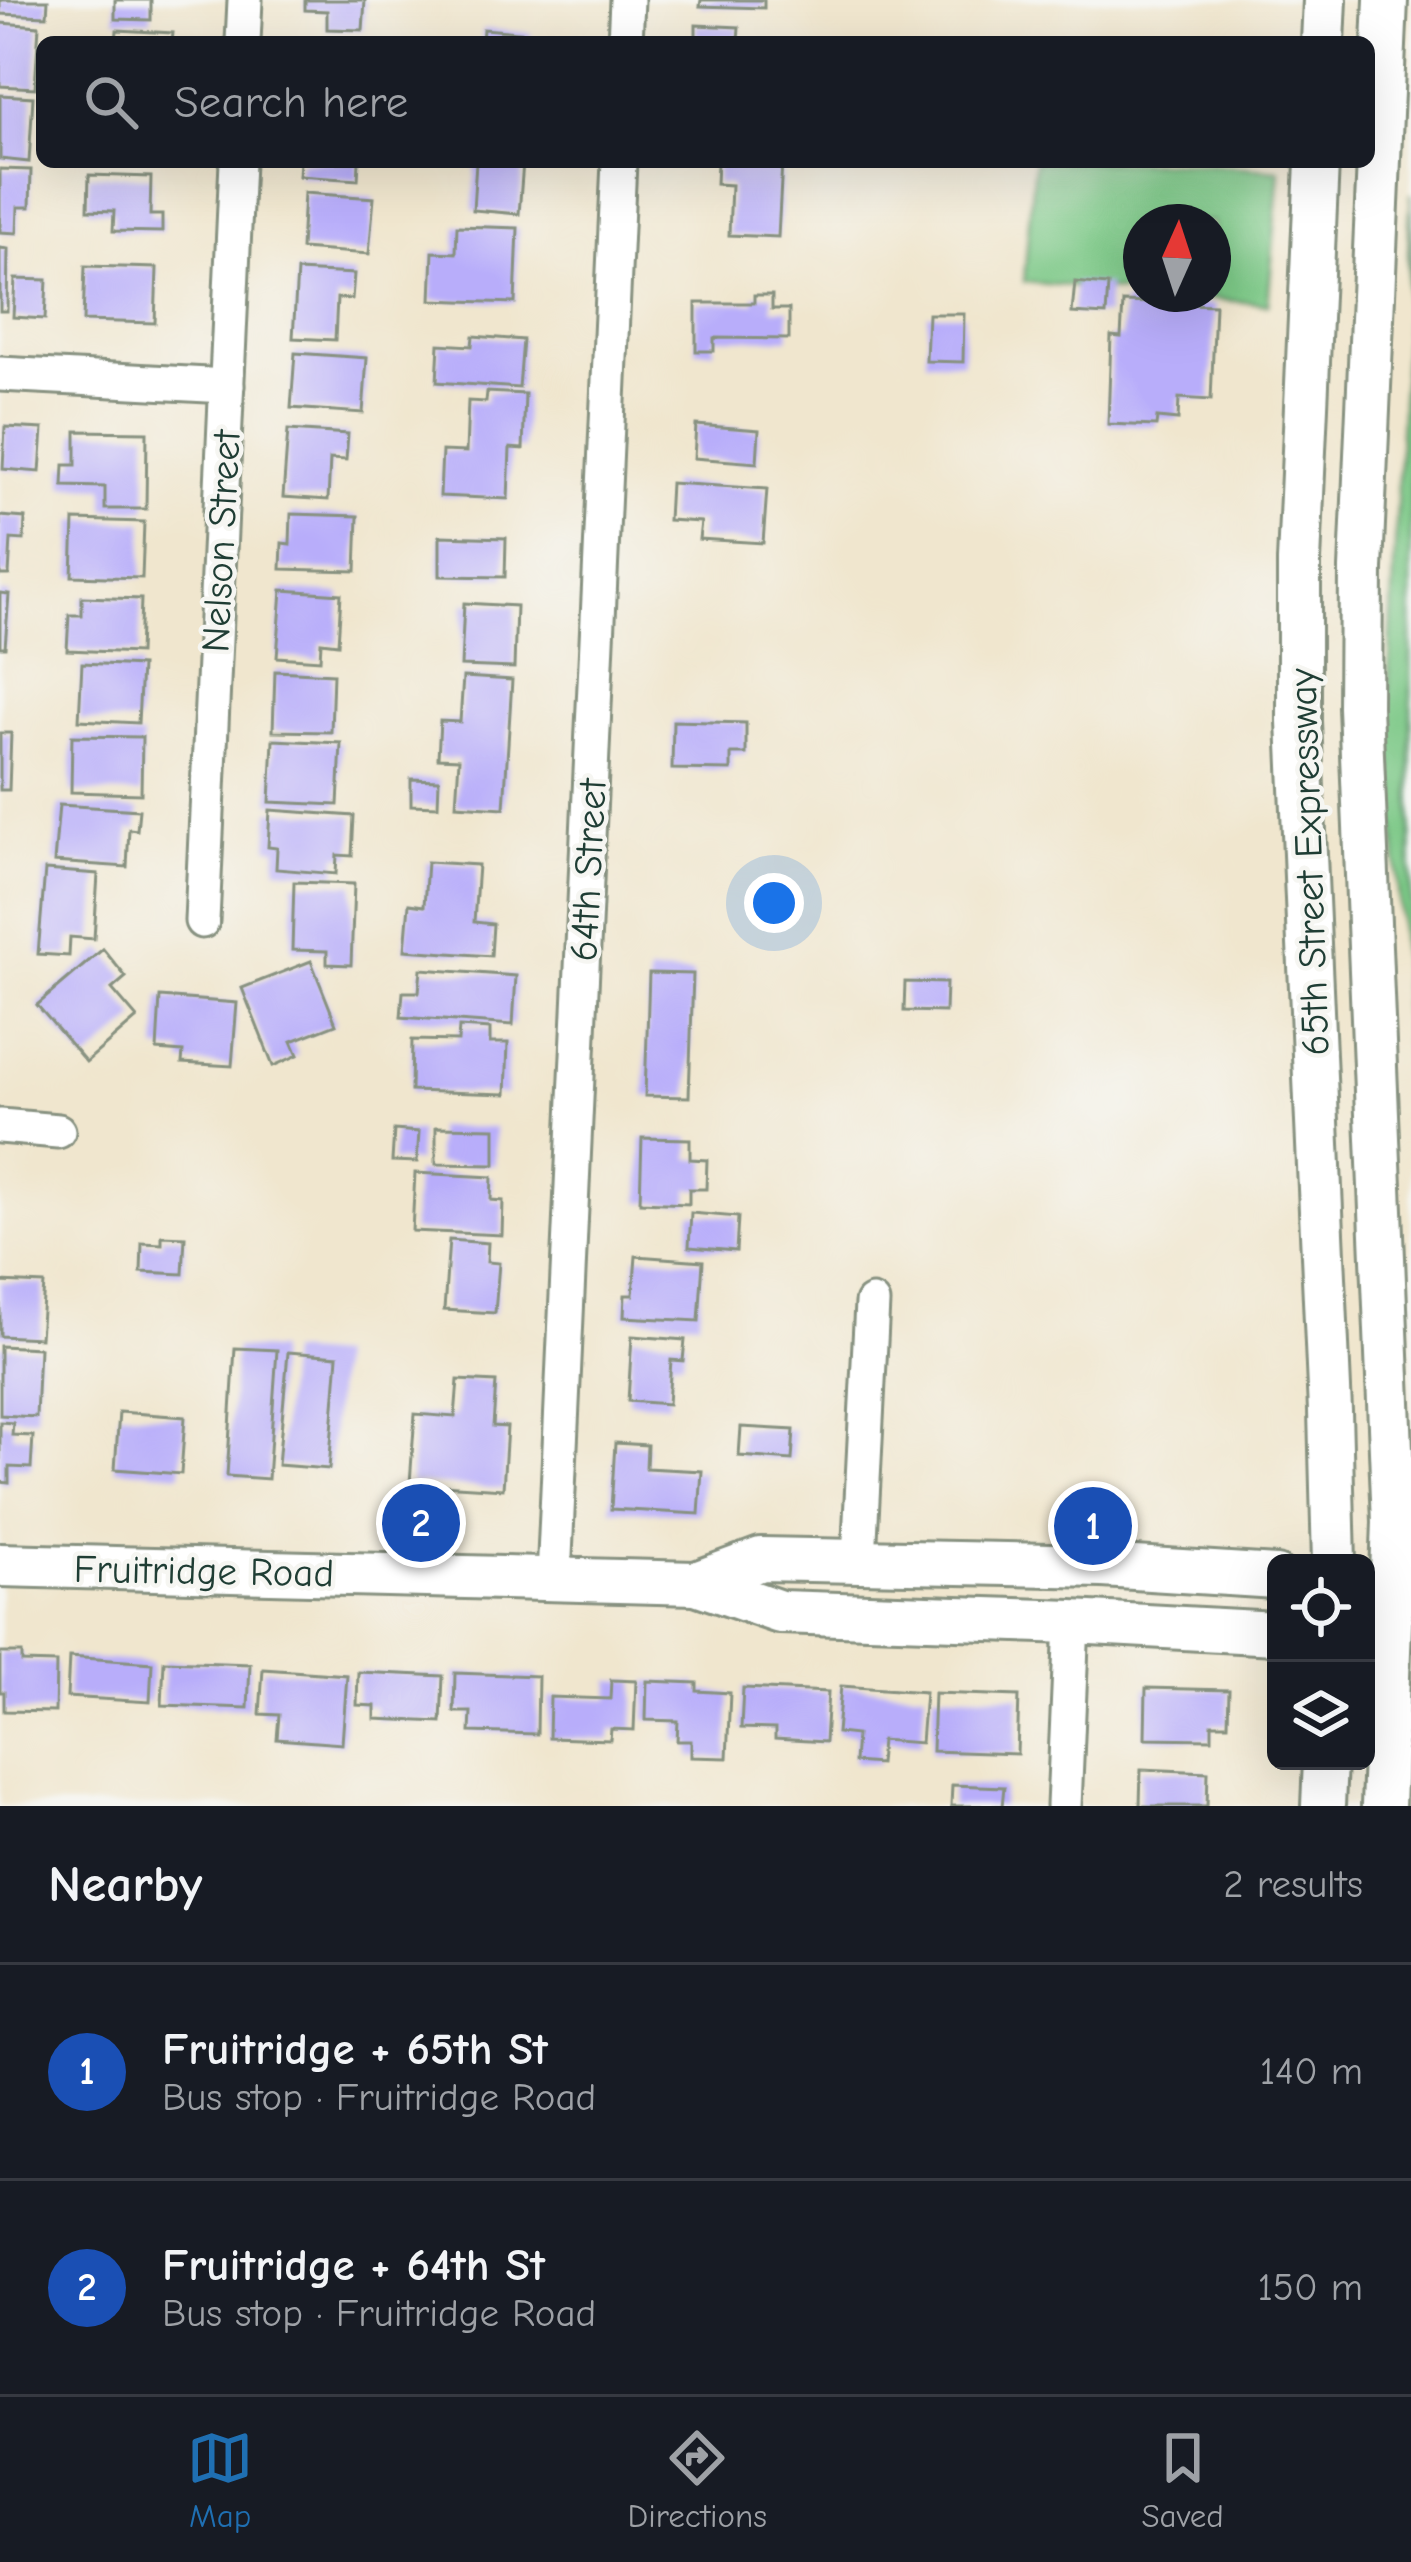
<!DOCTYPE html>
<html lang="en">
<head>
<meta charset="utf-8">
<style>
  body { margin:0; font-family:"Comic Neue",sans-serif; background:#242831; color:#f1f3f6 }
  .controls { position:absolute; right:36px; bottom:36px; display:grid; overflow:hidden; border-radius:18px; box-shadow:0 12px 48px #0002 }
  .controls button { width:108px; height:108px; display:grid; place-items:center; padding:0; border:0; border-bottom:3px solid #363941; background:#171b24; color:#f1f3f6; font:60px sans-serif }
  .compass { position:absolute; left:1123px; top:204px; width:108px; height:108px; border-radius:50%; background:#171b24; box-shadow:0 12px 48px #0002; rotate:3deg }
  .you { position:absolute; left:774px; top:903px; width:42px; height:42px; margin:-30px; border:9px solid #fff; border-radius:50%; background:#1a73e8; box-shadow:0 0 0 18px #1a73e833 }
  .badge { display:grid; place-items:center; width:78px; height:78px; border-radius:50%; background:#1f6fb2; color:#fff; font-size:39px; font-weight:700 }
  .pin { position:absolute; translate:-50% -50%; border:6px solid #fff; box-shadow:0 3px 12px #0006 }
  .list { margin:0; padding:0; list-style:none }
  h2 { display:flex; justify-content:space-between; align-items:center; height:156px; margin:0; padding:0 48px; font-size:51px }
  h2 small { font-size:39px; font-weight:400; color:#9ea1a6 }
  .list li { display:grid; grid-template-columns:78px 1fr auto; gap:36px; align-items:center; box-sizing:border-box; height:216px; padding:0 48px; border-top:3px solid #363941 }
  .list b { display:block; font-size:45px; white-space:nowrap }
  .list p { margin:0; font-size:39px; white-space:nowrap; color:#9ea1a6 }
  .list em { font-size:39px; font-style:normal; color:#9ea1a6 }
  .icon { flex:none; width:66px; height:66px; fill:none; stroke:currentColor; stroke-width:2; stroke-linecap:round; stroke-linejoin:round }
  .map { position:relative; flex:none; width:1411px; height:1806px; overflow:hidden }
  .search { position:absolute; background:#171b24; box-shadow:0 12px 48px #0002; left:36px; right:36px; top:36px; height:132px; display:flex; align-items:center; gap:30px; box-sizing:border-box; padding:0 42px; border-radius:18px; color:#9ea1a6; font-size:45px }
  .sheet { height:588px; background:#171b24 }
  nav { display:flex; justify-content:space-around; align-items:center; box-sizing:border-box; height:168px; border-top:3px solid #363941; background:#171b24; font-size:33px; color:#9ea1a6 }
  nav a { display:grid; justify-items:center; gap:6px }
  nav .on { color:#1f6fb2 }
  .map>svg:first-child { display:block }
</style>
</head>
<body>
<div class="map">
<svg width="1411" height="1806" viewBox="0 0 1411 1806">
  <rect width="100%" height="100%" fill="#f6f6f2"/>
  <filter id="ink" filterUnits="userSpaceOnUse"><feTurbulence type="fractalNoise" baseFrequency=".00833" numOctaves="2"/><feDisplacementMap in="SourceGraphic" scale="24" xChannelSelector="R" yChannelSelector="G"/><feConvolveMatrix kernelMatrix="1 2 1 2 8 2 1 2 1" color-interpolation-filters="sRGB"/></filter>
  <filter id="wash" filterUnits="userSpaceOnUse"><feTurbulence type="fractalNoise" baseFrequency=".004" numOctaves="4" result="noise"/><feDisplacementMap in="SourceGraphic" scale="48" xChannelSelector="R" yChannelSelector="G"/><feGaussianBlur stdDeviation="2.7" result="paint"/><feColorMatrix in="noise" values="0 0 0 0 0 0 0 0 0 0 0 0 0 0 0 0 0 1.4 0 .05"/><feComposite in="paint" operator="in"/></filter>
  <g filter="url(#wash)">
    <rect width="100%" height="100%" fill="#f0e6ce"/>
    <g fill="#7cc886" stroke="#4e825d" stroke-width="3">
      <polygon points="1034,162 1185,162 1280,170 1268,304 1155,294 1213,294 1213,222 1141,222 1141,293 1024,282"/>
      <polygon points="1411,194 1411,1134 1388,702"/>
    </g>
    <g id="blocks">
      <g fill="#b8adfa">
        <polygon points="0,0 48,0 47,16 0,14"/>
        <polygon points="115,0 151,0 151,20 115,19"/>
        <polygon points="305,0 365,0 363,30 327,29 327,11 305,10"/>
        <polygon points="701,0 764,0 764,8 700,6"/>
        <polygon points="0,23 39,26 35,88 0,86"/>
        <polygon points="696,25 739,27 738,42 696,42"/>
        <polygon points="483,29 531,33 530,42 482,42"/>
        <polygon points="117,30 173,33 172,42 116,42"/>
        <polygon points="0,95 33,97 29,162 0,159"/>
        <polygon points="300,162 359,162 358,180 299,176"/>
        <polygon points="476,162 523,162 519,214 473,210"/>
        <polygon points="717,162 782,162 778,237 729,235 731,185 716,184"/>
        <polygon points="0,169 31,170 30,207 18,207 17,233 0,232"/>
        <polygon points="89,175 151,177 150,215 162,215 162,232 113,231 114,211 88,210"/>
        <polygon points="304,193 374,198 369,254 301,249"/>
        <polygon points="457,226 518,228 515,303 431,300 433,252 456,253"/>
        <polygon points="0,248 8,249 7,311 0,311"/>
        <polygon points="85,266 157,268 155,323 83,321"/>
        <polygon points="297,271 354,274 352,299 337,298 335,340 293,338"/>
        <polygon points="15,279 47,280 45,319 13,317"/>
        <polygon points="1075,282 1108,285 1106,315 1072,313"/>
        <polygon points="754,295 772,295 772,309 789,309 789,339 714,338 714,351 696,351 696,303 754,303"/>
        <polygon points="1123,302 1215,305 1211,400 1179,398 1178,420 1157,418 1156,426 1108,424 1111,336 1121,337"/>
        <polygon points="928,314 964,314 963,362 926,361"/>
        <polygon points="473,336 523,340 519,388 437,382 439,344 472,346"/>
        <polygon points="295,353 367,358 363,413 291,408"/>
        <polygon points="487,392 525,394 523,449 510,448 508,499 440,496 442,451 466,452 468,401 486,402"/>
        <polygon points="696,425 759,430 757,463 694,458"/>
        <polygon points="5,427 43,429 40,472 3,469"/>
        <polygon points="288,430 348,434 346,460 330,459 328,500 283,497"/>
        <polygon points="76,431 147,432 146,509 105,509 105,487 63,486 64,465 76,465"/>
        <polygon points="670,483 767,489 763,543 699,539 701,522 668,520"/>
        <polygon points="291,514 358,516 356,571 281,569 282,543 290,544"/>
        <polygon points="0,516 25,518 24,540 11,539 9,575 0,575"/>
        <polygon points="74,520 144,522 142,578 72,576"/>
        <polygon points="440,536 506,538 505,577 440,576"/>
        <polygon points="282,590 341,594 338,644 321,642 320,660 277,657"/>
        <polygon points="0,593 9,594 5,647 0,647"/>
        <polygon points="82,597 141,599 139,653 67,650 69,615 82,615"/>
        <polygon points="464,603 516,606 514,668 461,666"/>
        <polygon points="82,663 141,666 138,723 79,720"/>
        <polygon points="275,671 333,674 331,732 273,731"/>
        <polygon points="463,677 512,680 504,808 456,805 459,759 438,758 440,721 460,722"/>
        <polygon points="673,721 746,723 746,754 731,754 731,770 672,769"/>
        <polygon points="0,733 11,733 9,790 0,790"/>
        <polygon points="72,736 142,737 141,794 71,792"/>
        <polygon points="273,740 341,743 338,805 270,802"/>
        <polygon points="411,779 439,780 438,806 411,805"/>
        <polygon points="59,805 139,810 137,830 129,829 127,867 54,862"/>
        <polygon points="270,810 354,816 352,856 337,855 336,874 276,869 277,848 268,847"/>
        <polygon points="427,862 478,865 474,922 493,924 491,956 405,950 409,904 424,906"/>
        <polygon points="45,870 98,874 94,939 70,937 69,956 38,954"/>
        <polygon points="294,882 354,884 351,965 327,964 327,951 292,950"/>
        <polygon points="103,949 126,977 112,989 137,1018 86,1062 37,1005"/>
        <polygon points="311,961 336,1024 292,1041 298,1055 273,1066 242,988"/>
        <polygon points="421,969 516,976 513,1025 401,1017 403,992 419,992"/>
        <polygon points="649,973 693,974 689,1097 645,1096"/>
        <polygon points="905,982 946,983 945,1012 904,1011"/>
        <polygon points="160,997 237,1003 232,1066 182,1063 183,1052 157,1050"/>
        <polygon points="459,1027 490,1029 490,1043 508,1043 506,1094 411,1091 412,1040 458,1041"/>
        <polygon points="436,1127 495,1128 495,1165 436,1164"/>
        <polygon points="394,1130 419,1132 417,1162 392,1161"/>
        <polygon points="642,1138 690,1139 690,1159 707,1160 706,1189 689,1189 689,1204 640,1202"/>
        <polygon points="415,1173 492,1177 491,1200 503,1201 502,1235 412,1231"/>
        <polygon points="691,1213 738,1217 736,1251 689,1247"/>
        <polygon points="162,1236 185,1237 183,1274 141,1272 142,1243 162,1244"/>
        <polygon points="449,1240 488,1243 487,1262 499,1263 495,1313 444,1310"/>
        <polygon points="636,1256 703,1261 699,1321 624,1317 625,1295 633,1295"/>
        <polygon points="0,1282 44,1284 40,1338 0,1336"/>
        <polygon points="632,1336 685,1340 683,1361 671,1360 668,1404 628,1401"/>
        <polygon points="0,1346 39,1348 36,1417 0,1415"/>
        <polygon points="235,1348 277,1350 268,1479 227,1476"/>
        <polygon points="288,1352 338,1356 329,1469 278,1465"/>
        <polygon points="458,1380 496,1382 493,1426 507,1427 503,1489 410,1483 415,1414 455,1417"/>
        <polygon points="119,1412 185,1417 181,1474 115,1469"/>
        <polygon points="0,1422 13,1423 12,1435 33,1436 31,1468 9,1467 9,1483 0,1482"/>
        <polygon points="741,1427 794,1430 792,1460 739,1456"/>
        <polygon points="615,1443 647,1445 646,1468 702,1471 699,1514 611,1509"/>
        <polygon points="0,1653 22,1653 22,1662 56,1663 55,1712 4,1711 4,1692 0,1692"/>
        <polygon points="69,1657 152,1663 150,1702 67,1697"/>
        <polygon points="164,1661 250,1664 248,1708 162,1705"/>
        <polygon points="263,1669 347,1675 342,1744 277,1739 279,1715 260,1714"/>
        <polygon points="358,1672 443,1676 441,1722 375,1719 375,1706 357,1705"/>
        <polygon points="455,1673 538,1676 537,1734 470,1732 471,1712 454,1712"/>
        <polygon points="611,1680 636,1681 634,1730 611,1729 610,1740 549,1738 550,1697 610,1699"/>
        <polygon points="647,1681 697,1683 697,1691 730,1693 727,1758 691,1757 691,1741 677,1741 678,1721 646,1720"/>
        <polygon points="841,1686 925,1692 921,1743 881,1740 879,1764 854,1762 856,1735 837,1733"/>
        <polygon points="743,1688 828,1692 825,1742 775,1739 775,1729 741,1728"/>
        <polygon points="1146,1688 1229,1690 1228,1724 1212,1724 1212,1739 1145,1738"/>
        <polygon points="934,1693 1019,1696 1017,1754 932,1751"/>
        <polygon points="1141,1769 1208,1772 1207,1806 1140,1806"/>
        <polygon points="952,1785 1004,1787 1002,1806 951,1806"/>
      </g>
    </g>
  </g>
  <g filter="url(#ink)">
    <use href="#blocks" fill-opacity="0" stroke="#889281" stroke-width="3"/>
    <g fill="none" stroke-linecap="round" stroke-linejoin="round">
      <g stroke="#889281" stroke-width="39">
        <g id="minor">
          <polyline points="243,42 245,0"/>
          <polyline points="625,42 627,0"/>
          <polyline points="0,374 227,386"/>
          <polyline points="202,921 237,162"/>
          <polyline points="0,1126 58,1131"/>
          <polyline points="859,1559 872,1303"/>
          <polyline points="554,1578 619,162"/>
          <polyline points="1064,1806 1072,1622"/>
        </g>
      </g>
      <g stroke="#889281" stroke-width="48">
        <g id="major">
          <polyline points="1323,42 1325,0"/>
          <polyline points="1317,162 1299,562 1299,721 1330,1411 1334,1563"/>
          <polyline points="0,1565 696,1583 780,1612 1072,1622 1276,1633"/>
          <polyline points="696,1583 761,1559 1103,1566 1276,1577"/>
          <polyline points="1323,1806 1325,1761"/>
          <polyline points="1383,1806 1394,1522 1360,707 1361,569 1386,0"/>
        </g>
      </g>
      <use href="#minor" stroke="#fff" stroke-width="33"/>
      <use href="#major" stroke="#fff" stroke-width="42"/>
    </g>
  </g>
  <g text-anchor="middle" stroke-width="9" stroke-linejoin="round" paint-order="stroke">
    <g font-size="39" fill="#1f3d34" stroke="#f6f6f2">
      <text transform="translate(220 541) rotate(-87)" y="14">Nelson Street</text>
      <text transform="translate(1308 862) rotate(-92)" y="14">65th Street Expressway</text>
      <text transform="translate(587 870) rotate(-87)" y="14">64th Street</text>
      <text transform="translate(204 1570) rotate(1)" y="14">Fruitridge Road</text>
    </g>
  </g>
</svg>
<div class="controls">
<button><svg class="icon" aria-label="locate" viewBox="0 0 24 24"><circle cx="12" cy="12" r="6"/><path d="M12 2v4M12 18v4M2 12h4M18 12h4"/></svg></button>
<button><svg class="icon" aria-label="layers" viewBox="0 0 24 24"><path d="M12 4l9 5-9 5-9-5zM3 14l9 5 9-5"/></svg></button>
</div>
<svg class="compass" viewBox="-18 -18 36 36"><path d="M0-13l5 13h-10z" fill="#e53935"/><path d="M0 13l5-13h-10z" fill="#9ea1a6"/></svg>
<div class="you"></div>
<div class="pin badge" style="left:1093px;top:1526px;background:#1a4fb4">1</div>
<div class="pin badge" style="left:421px;top:1523px;background:#1a4fb4">2</div>
<div class="search"><svg class="icon" aria-label="search" viewBox="0 0 24 24"><circle cx="10" cy="10" r="6"/><path d="M15 15l6 6"/></svg>Search here</div>
</div>
<section class="sheet">
<h2>Nearby<small>2 results</small></h2>
<ul class="list">
<li><span class="badge" style="background:#1a4fb4">1</span><div><b>Fruitridge + 65th St</b><p>Bus stop · Fruitridge Road</p></div><em>140 m</em></li>
<li><span class="badge" style="background:#1a4fb4">2</span><div><b>Fruitridge + 64th St</b><p>Bus stop · Fruitridge Road</p></div><em>150 m</em></li>
</ul>
</section>
<nav>
<a class="on"><svg class="icon" aria-label="map" viewBox="0 0 24 24"><path d="M3 6l6-2 6 2 6-2v14l-6 2-6-2-6 2zM9 4v14M15 6v14"/></svg>Map</a>
<a><svg class="icon" aria-label="directions" viewBox="0 0 24 24"><path d="M12 3l9 9-9 9-9-9zM9 14v-3h6M13 9l2 2-2 2"/></svg>Directions</a>
<a><svg class="icon" aria-label="saved" viewBox="0 0 24 24"><path d="M7 4h10v16l-5-4-5 4z"/></svg>Saved</a>
</nav>
</body>
</html>
